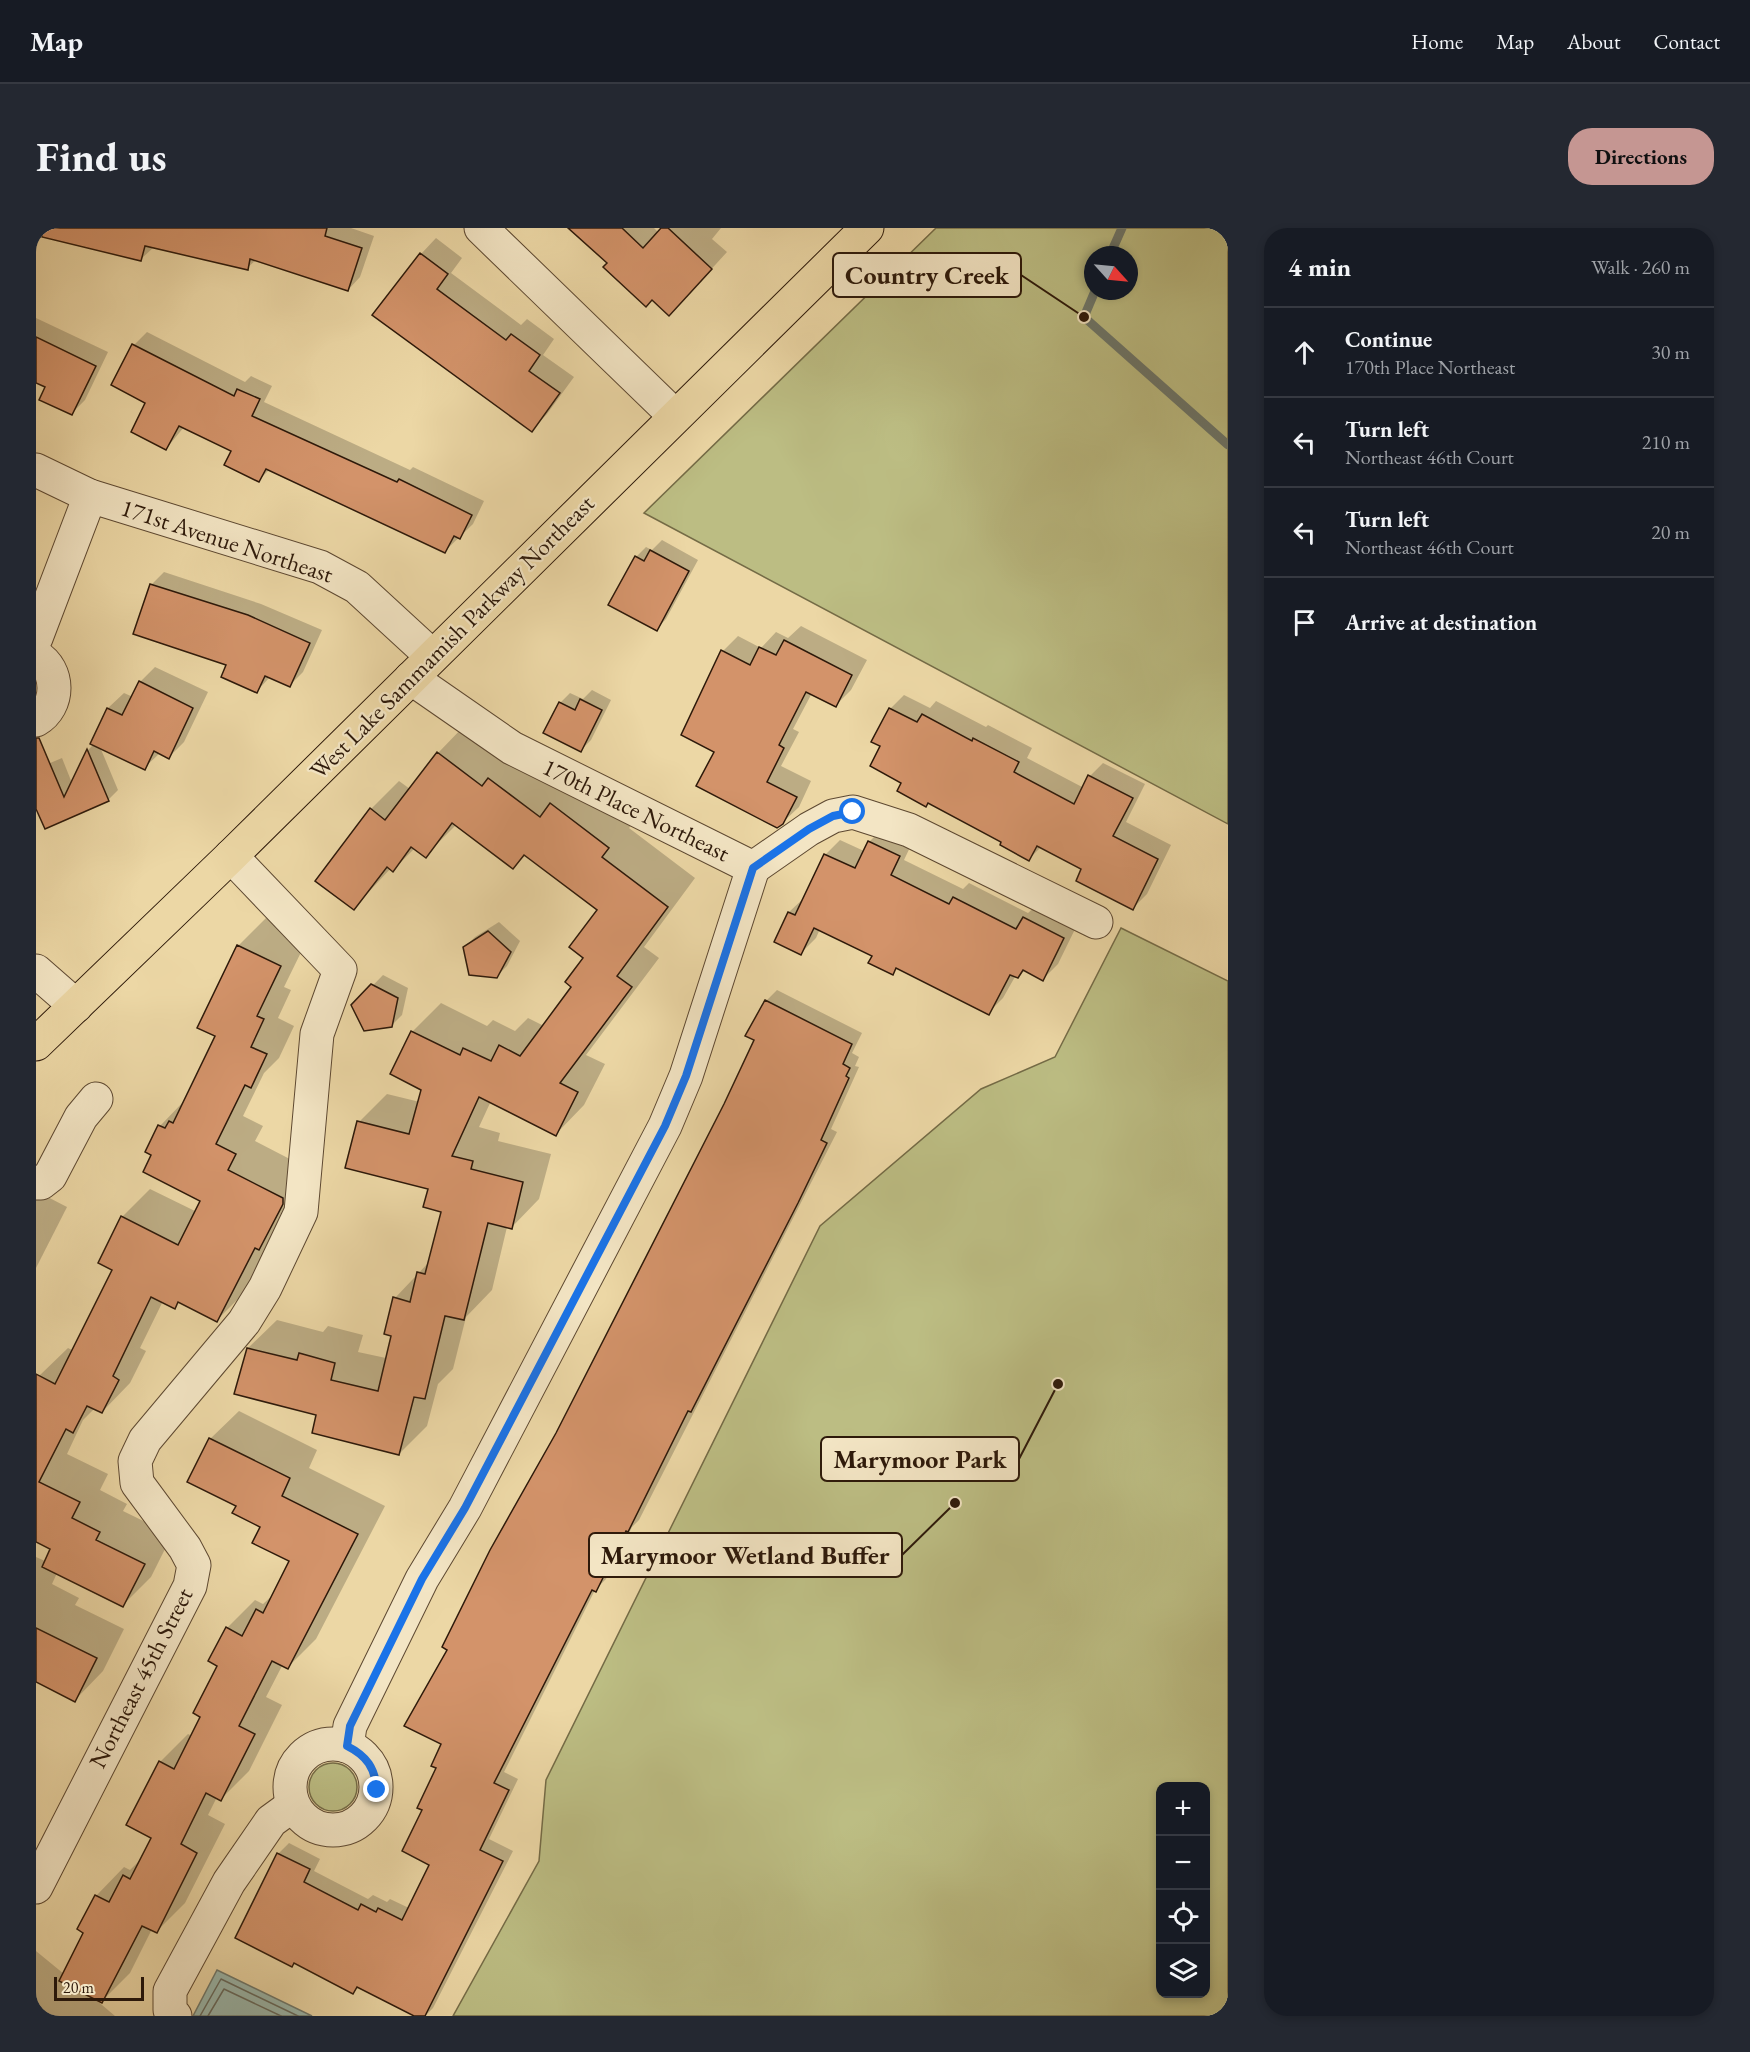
<!DOCTYPE html>
<html lang="en">
<head>
<meta charset="utf-8">
<style>
  body { margin:0; font-family:"EB Garamond",serif; background:#242831; color:#f1f3f6 }
  .controls { position:absolute; right:18px; bottom:18px; display:grid; overflow:hidden; border-radius:12px; box-shadow:0 3px 9px #0003 }
  .controls button { width:54px; height:54px; display:grid; place-items:center; padding:0; border:0; border-bottom:2px solid #363941; background:#171b24; color:#f1f3f6; font:30px sans-serif }
  .compass { position:absolute; left:1048px; top:18px; width:54px; height:54px; border-radius:50%; background:#171b24; box-shadow:0 3px 9px #0003; rotate:117deg }
  .scale { position:absolute; left:18px; bottom:15px; width:90px; box-sizing:border-box; padding-left:6px; border:3px solid #2d190a; border-top:0; font-size:16px; line-height:21px; white-space:nowrap; color:#2d190a; -webkit-text-stroke:4px #f3e5c4; paint-order:stroke }
  .stop { position:absolute; width:18px; height:18px; margin:-14px; border:4px solid #1a73e8; border-radius:50%; background:#fff }
  .stop.end { background:#1a73e8; border-color:#fff; box-shadow:0 2px 6px #0008 }
  .list { margin:0; padding:0; list-style:none }
  h2 { display:flex; justify-content:space-between; align-items:center; height:78px; margin:0; padding:0 24px; font-size:26px }
  h2 small { font-size:20px; font-weight:400; color:#9ea1a6 }
  .list li { display:grid; grid-template-columns:39px 1fr auto; gap:18px; align-items:center; box-sizing:border-box; height:90px; padding:0 24px; border-top:2px solid #363941 }
  .list b { display:block; font-size:22px; white-space:nowrap }
  .list p { margin:0; font-size:20px; white-space:nowrap; color:#9ea1a6 }
  .list em { font-size:20px; font-style:normal; color:#9ea1a6 }
  .icon { flex:none; width:33px; height:33px; fill:none; stroke:currentColor; stroke-width:2; stroke-linecap:round; stroke-linejoin:round }
  .map { position:relative; flex:none; width:1192px; height:1788px; overflow:hidden; border-radius:24px }
  header { display:flex; align-items:center; gap:36px; box-sizing:border-box; height:84px; padding:0 30px; background:#171b24; border-bottom:2px solid #363941 }
  header strong { font-size:28px }
  nav { display:flex; gap:33px; margin-inline-start:auto; font-size:21px }
  .intro { display:flex; align-items:center; justify-content:space-between; box-sizing:border-box; height:144px; padding:0 36px }
  h1 { margin:0; font-size:42px }
  .button { padding:15px 27px; border-radius:24px; background:#c59692; color:#111; font-size:21px; font-weight:700 }
  main { display:flex; gap:36px; padding:0 36px }
  aside { flex:1; background:#171b24; border-radius:24px; box-shadow:0 3px 9px #0003 }
  .map>svg:first-child { display:block }
</style>
</head>
<body>
<header>
<strong>Map</strong>
<nav><a>Home</a><a>Map</a><a>About</a><a>Contact</a></nav>
</header>
<div class="intro"><h1>Find us</h1><a class="button">Directions</a></div>
<main>
<div class="map">
<svg width="1192" height="1788" viewBox="0 0 1192 1788">
  <rect width="100%" height="100%" fill="#ecd7a5"/>
  <filter id="stains"><feTurbulence type="fractalNoise" baseFrequency=".00333" numOctaves="4"/><feColorMatrix values="0 0 0 0 .2 0 0 0 0 .09 0 0 0 0 .02 0 0 0 .5 -.17"/></filter>
  <radialGradient id="worn" r=".72"><stop offset=".6" stop-color="#630" stop-opacity="0"/><stop offset="1" stop-color="#630" stop-opacity=".3"/></radialGradient>
  <g fill="#bcbd83" stroke="#746b46" stroke-width="1.5" fill-rule="evenodd">
    <path d="M 900,0 L 1192,0 L 1192,596 L 608,285 ZM 1057,27 L 1093,27 L 1093,63 L 1057,63 Z"/>
    <path d="M 1085,700 L 1192,753 L 1192,1788 L 417,1788 L 503,1633 L 510,1552 L 784,998 L 945,861 L 1019,829 ZM 1170,1558 L 1170,1766 L 1124,1766 L 1124,1558 Z"/>
    <circle cx="297" cy="1559" r="24"/>
  </g>
  <polygon fill="#9ab8ad" stroke="#6e786c" stroke-width="1.5" points="181,1742 276,1788 157,1788"/>
  <g fill="#0003">
    <polygon points="24,0 315,0 338,8 324,49 312,62 220,32 211,40 118,19 105,31"/>
    <polygon points="534,0 618,0 623,5 627,0 685,0 676,11 691,24 648,71 573,35"/>
    <polygon points="400,10 426,30 415,45 485,97 491,91 518,111 507,127 538,149 511,186 496,202 338,87 385,26"/>
    <polygon points="0,90 72,124 49,172 36,185 11,159 0,153"/>
    <polygon points="111,104 209,154 215,148 236,158 228,174 374,242 377,239 448,273 437,296 409,323 234,241 223,252 197,223 148,199 130,221 111,174 98,117"/>
    <polygon points="626,312 662,332 630,391 620,402 600,329 610,319 616,322"/>
    <polygon points="128,344 225,376 286,402 267,444 254,457 234,449 221,463 115,357"/>
    <polygon points="765,398 831,432 815,462 800,477 776,465 757,501 763,504 745,538 775,553 763,579 746,595 680,523 687,423 702,408 725,420 740,404 752,410"/>
    <polygon points="119,439 172,464 148,514 133,529 124,525 108,540 64,519 82,562 72,572 0,577 0,541 26,530 36,555 52,522 58,516 56,515 72,480 88,465 97,469 104,454"/>
    <polygon points="556,462 575,472 555,512 545,522 524,475 534,465 547,471"/>
    <polygon points="868,467 894,480 900,473 950,499 952,497 996,520 991,530 1048,560 1054,548 1067,535 1109,556 1090,594 1135,617 1111,666 1097,680 1047,641 1006,618 993,631 867,555 847,518 837,513 854,481"/>
    <polygon points="430,496 601,591 593,600 659,650 608,719 623,730 550,827 569,836 548,877 520,906 455,873 443,899 464,905 462,913 515,926 503,971 475,1000 471,999 456,1062 430,1089 417,1141 402,1156 391,1198 363,1226 282,1186 212,1120 241,1092 287,1104 292,1098 327,1107 322,1124 350,1130 357,1106 359,1070 394,1033 406,982 394,960 323,894 351,866 384,874 387,861 376,804 405,775 451,798 457,792 479,803 492,790 508,798 537,759 550,730 563,682 490,627 477,639 420,597 389,628 379,620 357,642 355,640 318,680 335,581 363,553 374,561 402,525"/>
    <polygon points="848,599 877,613 868,632 927,661 933,655 992,685 1003,675 1042,695 1022,736 1007,751 989,742 982,749 980,747 967,770 952,785 862,739 857,745 838,727 784,701 780,710 765,725 740,713 753,684 768,670 789,627 804,612 828,623 833,614"/>
    <polygon points="230,690 272,710 248,759 255,762 242,790 258,798 243,830 228,845 207,888 227,898 219,913 275,942 209,1064 181,1092 144,1073 138,1079 127,1073 104,1120 110,1123 94,1155 66,1184 59,1180 47,1192 31,1226 72,1246 64,1262 91,1276 87,1283 136,1307 115,1349 87,1377 21,1345 16,1356 43,1370 39,1377 88,1401 67,1443 39,1472 0,1452 0,1329 9,1333 16,1321 0,1313 0,1155 3,1148 32,1120 38,1123 78,1041 86,989 114,961 161,984 166,973 111,923 124,898 150,871 181,807 202,718"/>
    <polygon points="463,694 484,713 471,738 460,749 429,719 439,709"/>
    <polygon points="347,747 372,760 366,787 355,798 317,778"/>
    <polygon points="741,762 826,805 816,825 823,829 819,838 823,839 795,901 801,904 603,1292 596,1299 570,1351 559,1362 468,1544 482,1551 453,1611 477,1623 397,1780 389,1788 382,1788 323,1759 317,1764 242,1626 253,1615 284,1631 278,1643 332,1671 337,1667 351,1674 354,1671 373,1680 395,1636 388,1582 407,1515 413,1421 689,876 720,811 730,773"/>
    <polygon points="0,963 31,979 0,1040"/>
    <polygon points="203,1183 281,1222 273,1240 349,1278 280,1411 252,1439 247,1436 230,1469 246,1477 213,1543 185,1571 181,1569 172,1587 189,1596 149,1675 120,1704 116,1701 94,1745 66,1773 59,1771 79,1788 0,1788 0,1723 28,1746 50,1704 43,1701 60,1668 88,1639 94,1642 107,1629 117,1609 124,1534 152,1506 156,1508 166,1488 183,1437 191,1400 219,1372 227,1376 240,1364 255,1333 226,1298 202,1277 174,1211"/>
  </g>
  <g fill="none" stroke-linecap="round" stroke-linejoin="round">
    <g stroke="#64685c" stroke-width="1.5">
      <polyline points="164,1788 185,1751 262,1788"/>
      <polyline points="172,1788 188,1761 245,1788"/>
    </g>
    <g stroke="#6e786c" stroke-width="9">
      <polyline points="1074,27 1086,0"/>
      <polyline points="1059,63 1048,89 1192,217"/>
    </g>
  </g>
  <g fill="#d3936a" stroke="#2d190a" stroke-width="1.5">
    <polygon points="7,0 291,0 289,8 326,20 312,63 214,31 212,42 109,18 105,33 6,9"/>
    <polygon points="532,0 586,0 607,20 625,0 632,0 676,41 633,88 616,72 610,79 567,39 571,35"/>
    <polygon points="384,25 412,46 401,61 470,112 475,106 504,127 493,143 524,165 496,204 336,87"/>
    <polygon points="0,109 60,138 36,187 3,172 9,159 0,155"/>
    <polygon points="96,116 198,168 201,161 224,171 216,188 361,254 363,251 436,287 424,311 418,308 409,325 230,241 223,254 188,237 195,223 143,198 130,222 95,204 109,175 75,157"/>
    <polygon points="614,322 653,343 621,403 572,377 599,328 608,333"/>
    <polygon points="114,356 212,387 274,415 254,459 229,448 221,465 185,449 190,437 97,406"/>
    <polygon points="748,412 816,447 800,479 770,464 743,517 748,520 731,554 761,569 747,596 741,600 660,558 678,524 645,507 685,422 714,437 723,419 740,427"/>
    <polygon points="103,453 157,480 133,531 118,523 109,542 54,516 71,480 86,487"/>
    <polygon points="544,471 566,482 545,524 507,505 523,474 539,482"/>
    <polygon points="853,480 881,494 886,486 936,513 937,510 983,534 978,544 1038,576 1052,547 1097,570 1077,608 1122,631 1097,682 1040,653 1045,641 1001,618 993,633 964,617 965,614 892,575 890,579 861,563 865,555 834,538 844,518 835,514"/>
    <polygon points="0,510 3,510 28,569 51,521 73,573 9,601 0,581"/>
    <polygon points="401,524 446,558 452,550 504,589 514,575 573,620 566,629 632,679 581,748 596,759 524,855 542,864 520,908 443,869 416,928 437,933 435,941 487,954 476,1001 452,995 428,1092 409,1088 389,1171 378,1169 363,1227 276,1205 280,1187 198,1166 211,1120 261,1132 263,1125 299,1135 295,1152 342,1163 355,1108 348,1106 357,1069 374,1074 381,1044 389,1046 405,984 387,979 392,961 309,940 321,893 373,906 385,862 354,846 375,803 424,827 427,820 455,833 463,817 484,828 535,759 529,754 547,730 533,719 561,682 488,627 477,641 416,595 390,630 375,619 357,644 351,639 318,682 279,653 334,580 349,592"/>
    <polygon points="832,613 864,628 855,647 913,676 917,669 980,701 987,689 1028,710 1007,753 987,742 982,750 974,747 953,787 860,740 857,747 832,735 836,728 778,700 765,727 738,714 752,684 759,687 788,626 819,640"/>
    <polygon points="452,703 475,724 461,750 433,747 427,719"/>
    <polygon points="201,717 245,738 221,788 228,791 215,819 231,826 215,860 209,857 180,916 200,926 192,942 247,970 247,976 223,1022 219,1020 181,1094 142,1074 139,1081 115,1069 77,1148 83,1152 66,1185 51,1178 37,1205 30,1201 3,1254 44,1274 36,1290 64,1304 60,1312 109,1336 87,1379 6,1339 14,1321 0,1314 0,1146 19,1156 76,1042 62,1035 85,988 142,1017 164,973 107,944 115,927 109,924 122,897 129,900 133,893 137,895 179,808 161,800"/>
    <polygon points="335,756 362,770 356,799 328,803 315,777"/>
    <polygon points="729,772 816,816 807,836 814,840 810,848 813,850 785,912 791,915 762,975 655,1184 652,1183 592,1304 590,1303 560,1364 556,1362 458,1555 473,1562 444,1622 467,1633 389,1788 378,1788 321,1759 317,1766 258,1735 256,1739 199,1710 241,1625 274,1641 268,1654 322,1682 325,1676 340,1684 342,1680 366,1692 393,1637 366,1623 386,1582 381,1580 400,1540 395,1538 405,1516 368,1498 411,1422 406,1419 454,1322 520,1205 688,876 718,812 709,808"/>
    <polygon points="173,1210 254,1250 246,1268 322,1306 252,1441 236,1433 203,1498 219,1506 185,1573 170,1565 145,1616 161,1625 121,1705 106,1698 66,1775 23,1753 47,1705 41,1701 59,1667 73,1674 87,1647 94,1651 115,1610 90,1597 123,1533 138,1541 164,1489 157,1485 181,1438 172,1433 190,1399 206,1408 220,1381 227,1385 253,1333 216,1315 224,1299 196,1285 200,1278 151,1254"/>
    <polygon points="0,1400 61,1430 39,1474 0,1454"/>
  </g>
  <g fill="none" stroke-linecap="round" stroke-linejoin="round">
    <g stroke="#5d4831" stroke-width="35">
      <g id="minor">
        <polyline points="445,0 639,188"/>
        <polyline points="0,242 54,268 284,339 321,359 396,428"/>
        <polyline points="0,410 54,268"/>
        <path d="M 0,428 C 24,442 24,478 0,492"/>
        <polyline points="375,450 476,520 717,640 773,601 797,588 817,584 873,602 1060,694"/>
        <polyline points="0,743 40,778"/>
        <polyline points="0,955 5,955 14,948 45,889 60,871"/>
        <circle cx="297" cy="1559" r="43"/>
        <polyline points="311,1518 314,1498 386,1351 429,1280 629,898 650,848 717,640"/>
        <polyline points="0,1659 154,1358 158,1337 149,1320 101,1255 99,1233 109,1212 208,1094 229,1060 265,984 281,806 304,742 195,628"/>
        <polyline points="139,1788 134,1782 134,1763 193,1654 235,1593 257,1577"/>
      </g>
    </g>
    <g stroke="#2d190a" stroke-width="35">
      <polyline id="major" points="0,816 195,628 831,0"/>
    </g>
    <use href="#minor" stroke="#f3e5c4" stroke-width="33"/>
    <use href="#major" stroke="#ecd7a5" stroke-width="33"/>
  </g>
  <g fill="none" stroke-linecap="round" stroke-linejoin="round">
    <path stroke="#1a73e8" stroke-width="8" d="M 341,1562 C 339,1540 331,1528 311,1518 L 314,1498 L 386,1351 L 429,1280 L 629,898 L 650,848 L 717,640 L 773,601 L 797,588 L 817,584"/>
  </g>
  <g text-anchor="middle" stroke-width="4.5" stroke-linejoin="round" paint-order="stroke">
    <g font-size="24" fill="#2d190a" stroke="#f3e5c4">
      <text transform="translate(191 313) rotate(18)" y="8">171st Avenue Northeast</text>
      <text transform="translate(416 409) rotate(-45)" y="8">West Lake Sammamish Parkway Northeast</text>
      <text transform="translate(600 582) rotate(26)" y="8">170th Place Northeast</text>
      <text transform="translate(105 1450) rotate(-63)" y="8">Northeast 45th Street</text>
    </g>
  </g>
  <path fill="none" stroke="#2d190a" stroke-width="2" d="M1048 89L985 47M1022 1156L983 1231M919 1275L866 1327"/>
  <g fill="#2d190a" stroke="#f3e5c4" stroke-width="2">
    <circle cx="1048" cy="89" r="6"/>
    <circle cx="1022" cy="1156" r="6"/>
    <circle cx="919" cy="1275" r="6"/>
  </g>
  <g fill="#f3e5c4" stroke="#2d190a" stroke-width="2">
    <rect x="797" y="25" width="188" height="44" rx="6"/>
    <rect x="785" y="1209" width="198" height="44" rx="6"/>
    <rect x="553" y="1305" width="313" height="44" rx="6"/>
  </g>
  <g font-size="26" text-anchor="middle" font-weight="bold" fill="#2d190a">
    <text x="891" y="56">Country Creek</text>
    <text x="884" y="1240">Marymoor Park</text>
    <text x="709" y="1336">Marymoor Wetland Buffer</text>
  </g>
  <rect width="100%" height="100%" filter="url(#stains)"/>
  <rect width="100%" height="100%" fill="url(#worn)"/>
</svg>
<div class="controls">
<button>+</button>
<button>−</button>
<button><svg class="icon" aria-label="locate" viewBox="0 0 24 24"><circle cx="12" cy="12" r="6"/><path d="M12 2v4M12 18v4M2 12h4M18 12h4"/></svg></button>
<button><svg class="icon" aria-label="layers" viewBox="0 0 24 24"><path d="M12 4l9 5-9 5-9-5zM3 14l9 5 9-5"/></svg></button>
</div>
<svg class="compass" viewBox="-18 -18 36 36"><path d="M0-13l5 13h-10z" fill="#e53935"/><path d="M0 13l5-13h-10z" fill="#9ea1a6"/></svg>
<div class="scale">20 m</div>
<div class="stop" style="left:817px;top:584px"></div>
<div class="stop end" style="left:341px;top:1562px"></div>
</div>
<aside>
<h2>4 min<small>Walk · 260 m</small></h2>
<ul class="list">
<li><svg class="icon" aria-label="ahead" viewBox="0 0 24 24"><path d="M12 20V5M6 11l6-6 6 6"/></svg><div><b>Continue</b><p>170th Place Northeast</p></div><em>30 m</em></li>
<li><svg class="icon" aria-label="left" viewBox="0 0 24 24"><path d="M17 20v-9H6M10 6l-5 5 5 5"/></svg><div><b>Turn left</b><p>Northeast 46th Court</p></div><em>210 m</em></li>
<li><svg class="icon" aria-label="left" viewBox="0 0 24 24"><path d="M17 20v-9H6M10 6l-5 5 5 5"/></svg><div><b>Turn left</b><p>Northeast 46th Court</p></div><em>20 m</em></li>
<li><svg class="icon" aria-label="arrive" viewBox="0 0 24 24"><path d="M6 21V4h12l-3 4 3 4H6"/></svg><div><b>Arrive at destination</b></div></li>
</ul>
</aside>
</main>
</body>
</html>
